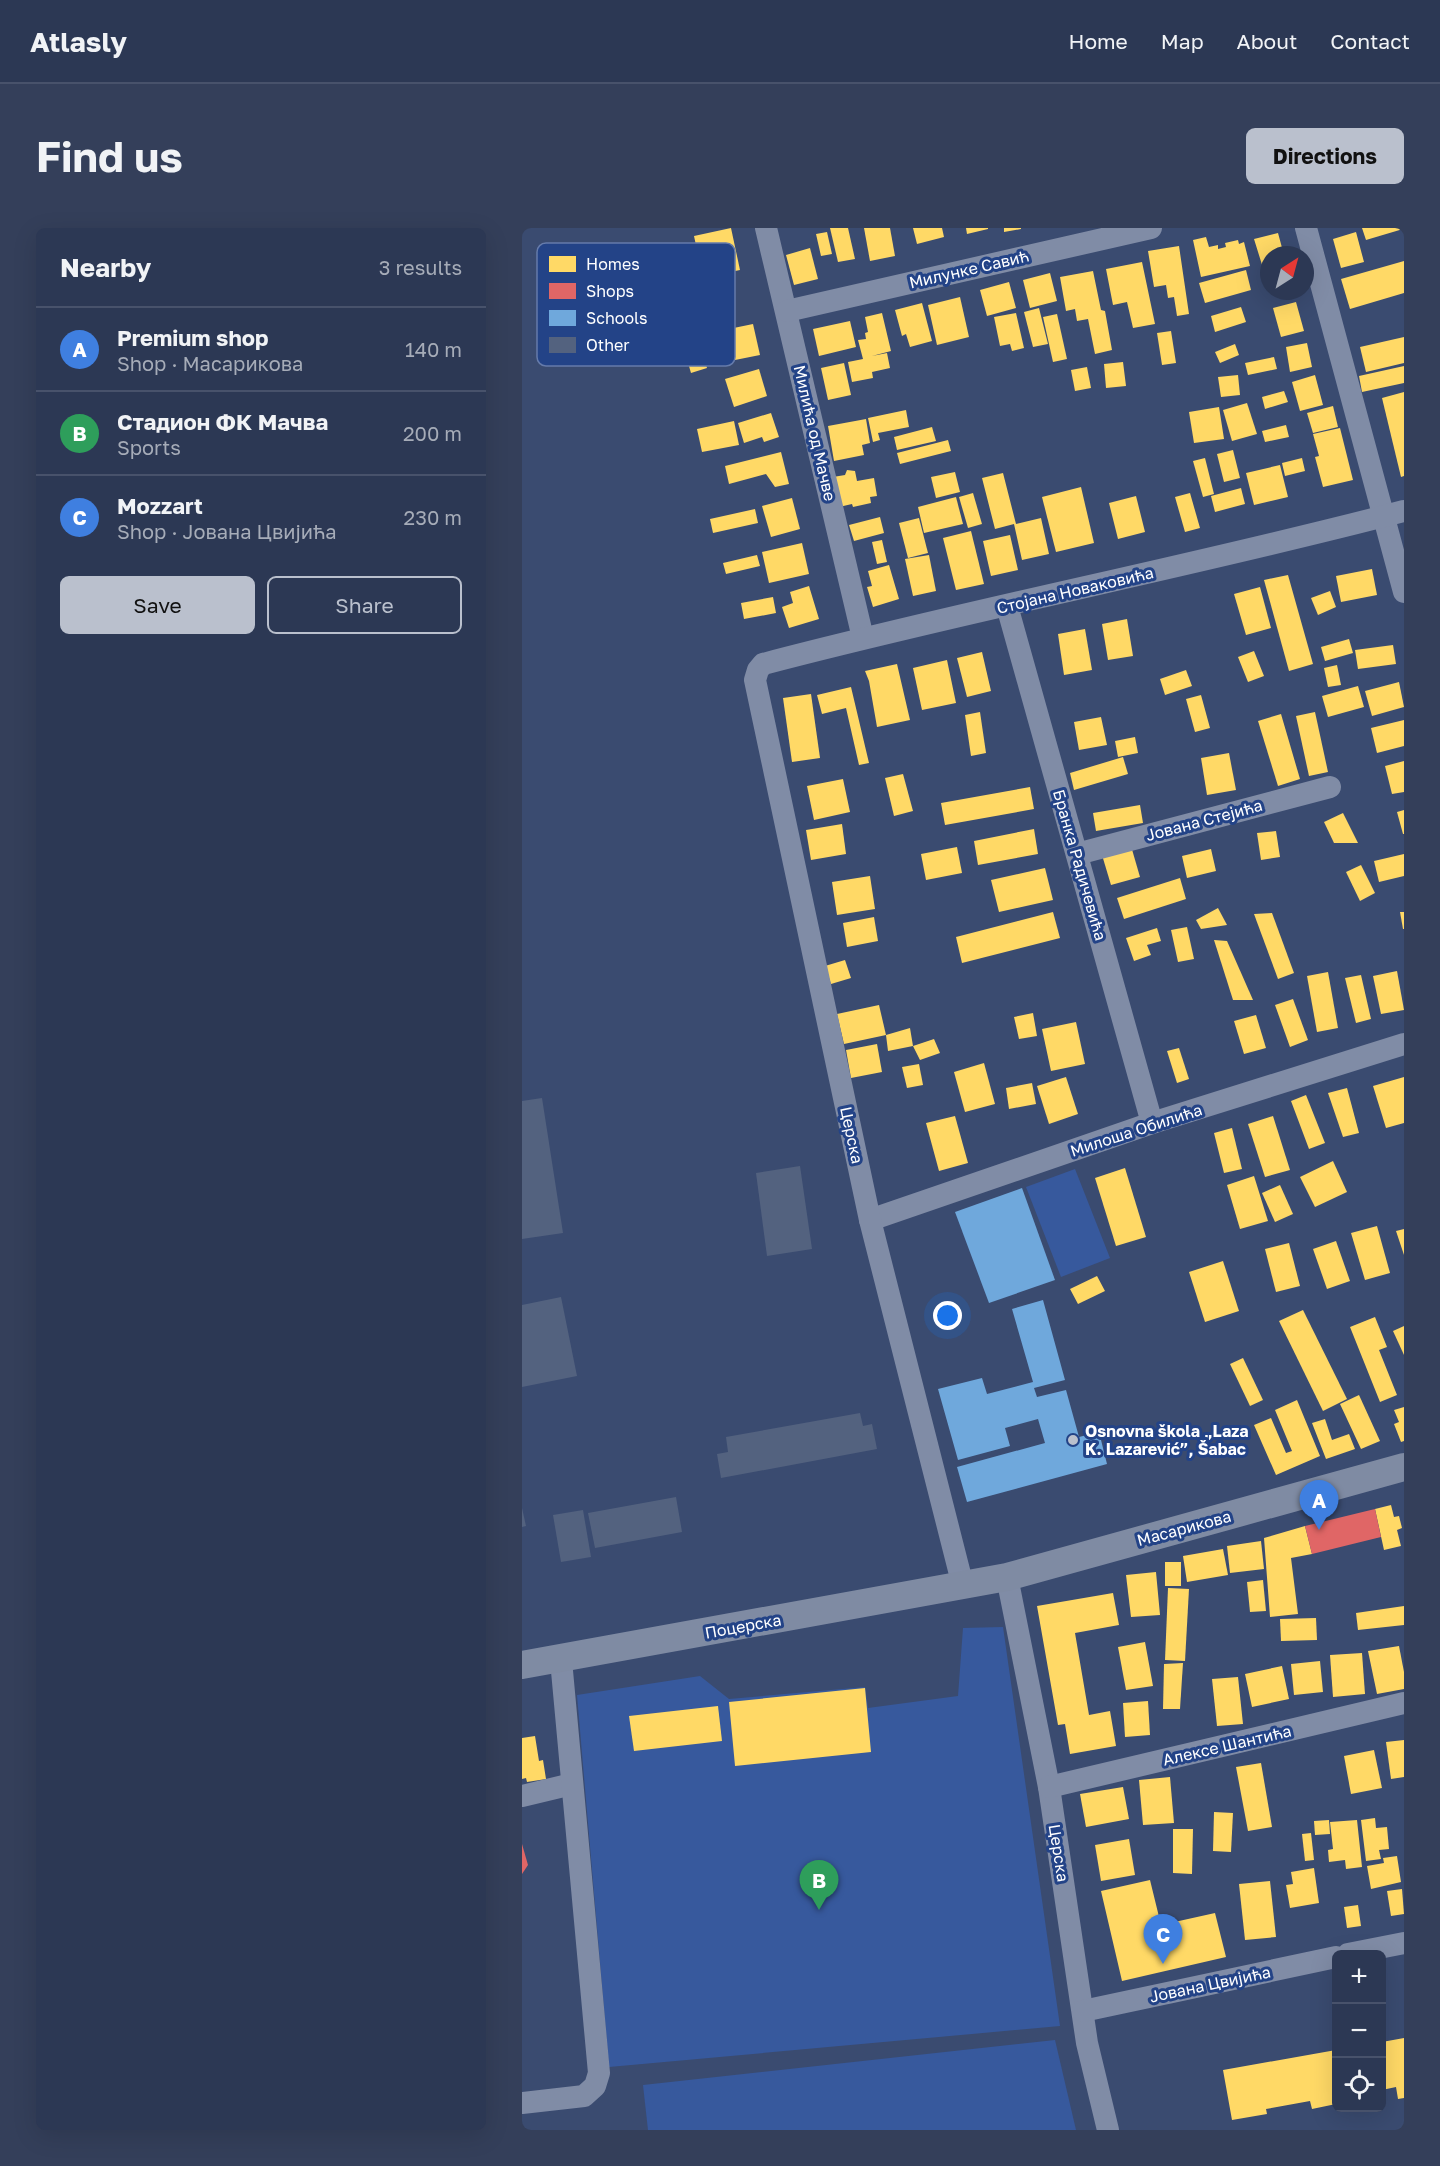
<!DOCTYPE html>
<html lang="en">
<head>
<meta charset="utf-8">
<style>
  body { margin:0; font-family:"Golos Text",sans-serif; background:#343f5a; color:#f1f3f6 }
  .controls { position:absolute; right:18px; bottom:18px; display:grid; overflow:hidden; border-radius:9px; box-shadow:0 6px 24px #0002 }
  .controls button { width:54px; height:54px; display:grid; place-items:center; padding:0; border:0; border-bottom:2px solid #48526b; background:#2c3854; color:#f1f3f6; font:30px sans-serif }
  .compass { position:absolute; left:738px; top:18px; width:54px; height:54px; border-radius:50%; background:#2c3854; box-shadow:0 6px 24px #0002; rotate:36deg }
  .you { position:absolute; left:426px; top:1088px; width:21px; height:21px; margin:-15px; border:4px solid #fff; border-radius:50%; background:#1a73e8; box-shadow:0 0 0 9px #1a73e833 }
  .badge { display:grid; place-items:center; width:39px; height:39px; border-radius:50%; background:#bac0cd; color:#fff; font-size:20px; font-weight:700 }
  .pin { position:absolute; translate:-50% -50px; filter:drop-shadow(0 2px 3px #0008) }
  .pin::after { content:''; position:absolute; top:32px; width:21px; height:18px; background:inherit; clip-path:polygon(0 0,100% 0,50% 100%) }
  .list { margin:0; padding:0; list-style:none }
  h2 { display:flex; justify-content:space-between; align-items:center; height:78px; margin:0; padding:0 24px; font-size:26px }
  h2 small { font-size:20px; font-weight:400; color:#a6acb8 }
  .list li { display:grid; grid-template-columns:39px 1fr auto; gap:18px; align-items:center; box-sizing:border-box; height:84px; padding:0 24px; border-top:2px solid #48526b }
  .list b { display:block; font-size:22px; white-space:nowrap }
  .list p { margin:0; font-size:20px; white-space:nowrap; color:#a6acb8 }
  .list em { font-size:20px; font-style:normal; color:#a6acb8 }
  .actions { display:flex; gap:12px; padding:18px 24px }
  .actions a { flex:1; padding:14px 0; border:2px solid #bac0cd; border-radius:9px; text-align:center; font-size:21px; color:#bac0cd }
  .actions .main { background:#bac0cd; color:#111 }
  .icon { flex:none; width:33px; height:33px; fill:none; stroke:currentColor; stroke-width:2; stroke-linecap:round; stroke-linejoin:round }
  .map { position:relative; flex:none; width:882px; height:1902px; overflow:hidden; border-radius:9px }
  header { display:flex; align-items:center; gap:36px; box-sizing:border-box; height:84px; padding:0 30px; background:#2c3854; border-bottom:2px solid #48526b }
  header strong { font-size:28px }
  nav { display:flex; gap:33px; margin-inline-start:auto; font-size:21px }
  .intro { display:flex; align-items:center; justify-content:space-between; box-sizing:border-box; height:144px; padding:0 36px }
  h1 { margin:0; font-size:42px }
  .button { padding:15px 27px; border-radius:9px; background:#bac0cd; color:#111; font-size:21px; font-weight:700 }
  main { display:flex; gap:36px; padding:0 36px }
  aside { flex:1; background:#2c3854; border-radius:9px; box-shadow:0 6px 24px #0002 }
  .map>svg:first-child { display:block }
</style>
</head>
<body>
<header>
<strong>Atlasly</strong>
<nav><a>Home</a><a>Map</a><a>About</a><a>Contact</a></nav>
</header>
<div class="intro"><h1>Find us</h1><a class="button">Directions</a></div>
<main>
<aside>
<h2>Nearby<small>3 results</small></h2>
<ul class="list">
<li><span class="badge" style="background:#3f7fe0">A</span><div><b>Premium shop</b><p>Shop · Масарикова</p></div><em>140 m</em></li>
<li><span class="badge" style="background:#2e9e5b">B</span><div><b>Стадион ФК Мачва</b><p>Sports</p></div><em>200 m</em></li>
<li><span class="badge" style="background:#3f7fe0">C</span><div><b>Mozzart</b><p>Shop · Јована Цвијића</p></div><em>230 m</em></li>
</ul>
<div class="actions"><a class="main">Save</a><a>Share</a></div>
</aside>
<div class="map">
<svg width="882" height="1902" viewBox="0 0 882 1902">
  <rect width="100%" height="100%" fill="#3a4b70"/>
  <g fill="#37599d">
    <polygon points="553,941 588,1030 539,1049 504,959"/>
    <polygon points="481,1399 538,1798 87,1839 55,1467 178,1448 207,1471 343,1459 346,1480 436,1468 441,1400"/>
    <polygon points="533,1812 554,1902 126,1902 121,1857"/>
  </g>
  <g fill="#ffd966">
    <polygon points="209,0 218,42 181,50 172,8"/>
    <polygon points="308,0 326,0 333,31 316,34"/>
    <polygon points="342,0 368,0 373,28 348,33"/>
    <polygon points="391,0 420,0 422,9 395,16"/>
    <polygon points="444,0 466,0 466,1 445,6"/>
    <polygon points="482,0 499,0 499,1 482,4"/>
    <polygon points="840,0 881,0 881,1 844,12"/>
    <polygon points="305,4 310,26 299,28 294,6"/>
    <polygon points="834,4 842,34 819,40 811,11"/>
    <polygon points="756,5 762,27 747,27 747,38 741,40 732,11"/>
    <polygon points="684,9 687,19 696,17 696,21 704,19 703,15 716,12 717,16 722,14 728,38 679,49 671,12"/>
    <polygon points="657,18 667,86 655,88 652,69 646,70 644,57 632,59 626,23"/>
    <polygon points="288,20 296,51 272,57 264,27"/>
    <polygon points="882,33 882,65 828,81 819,51"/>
    <polygon points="620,34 633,96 611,100 605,74 591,77 584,41"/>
    <polygon points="724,42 729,62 683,75 677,55"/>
    <polygon points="571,43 579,82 583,83 590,122 573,126 566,91 555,93 553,81 544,83 538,49"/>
    <polygon points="747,44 747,59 745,60 741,45"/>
    <polygon points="528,45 535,73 508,80 501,52"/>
    <polygon points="487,54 494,80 465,88 458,62"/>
    <polygon points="438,69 447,109 415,117 406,77"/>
    <polygon points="774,74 782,103 759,109 751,80"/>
    <polygon points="400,75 410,113 388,119 384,106 380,108 373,82"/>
    <polygon points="719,79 724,94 693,104 689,88"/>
    <polygon points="517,80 526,116 511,119 502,84"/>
    <polygon points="360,85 369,123 350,128 365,125 368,140 350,144 351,150 330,154 326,134 341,131 336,112 344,111 343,105 346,104 343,89"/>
    <polygon points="494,85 502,120 490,123 488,116 478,118 472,89"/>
    <polygon points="535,86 545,131 531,134 521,89"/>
    <polygon points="328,93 334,119 297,128 291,101"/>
    <polygon points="231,96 238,127 208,133 202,102"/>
    <polygon points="649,103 654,135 640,137 635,105"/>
    <polygon points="176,109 185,140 169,145 160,114"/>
    <polygon points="882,109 882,135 844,144 838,119"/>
    <polygon points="785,115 790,139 768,144 764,119"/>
    <polygon points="713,116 717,127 698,135 693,124"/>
    <polygon points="752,129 755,141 726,147 723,135"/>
    <polygon points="601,134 604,158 584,160 582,136"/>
    <polygon points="322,135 329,167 306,172 299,140"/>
    <polygon points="882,138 882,155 840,164 837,148"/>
    <polygon points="565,139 569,160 553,163 549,142"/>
    <polygon points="237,141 245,168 212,179 203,151"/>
    <polygon points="716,147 718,167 699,169 696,149"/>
    <polygon points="793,147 801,177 778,183 770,154"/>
    <polygon points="762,163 766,174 743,181 740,169"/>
    <polygon points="882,164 882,248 879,249 860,170"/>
    <polygon points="725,175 735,206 710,213 701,182"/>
    <polygon points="811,178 816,199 791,205 785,185"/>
    <polygon points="697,179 702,211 672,215 667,184"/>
    <polygon points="384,182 387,199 356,205 358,212 351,214 346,190"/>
    <polygon points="249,185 257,209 242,214 240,209 222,215 216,195"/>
    <polygon points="344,191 348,215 340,217 342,227 312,233 306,198"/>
    <polygon points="212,193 217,217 180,224 175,201"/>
    <polygon points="764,197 767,209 743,214 740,203"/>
    <polygon points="410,199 414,213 375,222 372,209"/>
    <polygon points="818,200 831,252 801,259 793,229 797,228 791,206"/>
    <polygon points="426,212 429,223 378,236 375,225"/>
    <polygon points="711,222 718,250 702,254 695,226"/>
    <polygon points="259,224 267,256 253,259 244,246 207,256 203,238"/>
    <polygon points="683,230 692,266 681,269 671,233"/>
    <polygon points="780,230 783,243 763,248 760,235"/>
    <polygon points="758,237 766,269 732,277 724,245"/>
    <polygon points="325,242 333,243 335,253 352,250 355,268 348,269 349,275 331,279 330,276 317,279 311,249 323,247"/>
    <polygon points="433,244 438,264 414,270 409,249"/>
    <polygon points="481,245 494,296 519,290 527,326 500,332 492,296 473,301 460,250"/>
    <polygon points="559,259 572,315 534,324 520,269"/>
    <polygon points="719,260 723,276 693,284 689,268"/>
    <polygon points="451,265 460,296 446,300 437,269"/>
    <polygon points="668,265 678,300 663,304 653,269"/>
    <polygon points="614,268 623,304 596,311 587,275"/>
    <polygon points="434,269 441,296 402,305 396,279"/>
    <polygon points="270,270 278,301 249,309 240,278"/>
    <polygon points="233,281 236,295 191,305 188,291"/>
    <polygon points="358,289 362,305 332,313 327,297"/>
    <polygon points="397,290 406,325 386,330 377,295"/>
    <polygon points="449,303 462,356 434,362 421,310"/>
    <polygon points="488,307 496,342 469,348 461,313"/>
    <polygon points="360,312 365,334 355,336 350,314"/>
    <polygon points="280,315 287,346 247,355 240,324"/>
    <polygon points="235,327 238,338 204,346 201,335"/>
    <polygon points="407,327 414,363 391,368 383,331"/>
    <polygon points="367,337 377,371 351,379 345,359 350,358 346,343"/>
    <polygon points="850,341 855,367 819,374 814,348"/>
    <polygon points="766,347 791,436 767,443 742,352"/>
    <polygon points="287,358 297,391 267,400 260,379 271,375 268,364"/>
    <polygon points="738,359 749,400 724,407 712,366"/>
    <polygon points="808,363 814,379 796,387 789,370"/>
    <polygon points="251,369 254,385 222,391 219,375"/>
    <polygon points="605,391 611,428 586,432 580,396"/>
    <polygon points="563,401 570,442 542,447 536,406"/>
    <polygon points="827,411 831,425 803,433 799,419"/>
    <polygon points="871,417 874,436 836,441 833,422"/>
    <polygon points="732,423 742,448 726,454 716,429"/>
    <polygon points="460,424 469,463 445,469 435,430"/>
    <polygon points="425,432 434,475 400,482 391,440"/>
    <polygon points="375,436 388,492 355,499 347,453 343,443"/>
    <polygon points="815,437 819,457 806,459 802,440"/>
    <polygon points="664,442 670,458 643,467 638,451"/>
    <polygon points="877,454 882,479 850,488 843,463"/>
    <polygon points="836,458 842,479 806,489 800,468"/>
    <polygon points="329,459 347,535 337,537 324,480 300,486 295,467"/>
    <polygon points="289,466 298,530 270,534 261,470"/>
    <polygon points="679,467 688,500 673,504 664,471"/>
    <polygon points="458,484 464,525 449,528 443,487"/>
    <polygon points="793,484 806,544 787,548 774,488"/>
    <polygon points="759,486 778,551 756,558 736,493"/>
    <polygon points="579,489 585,517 557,522 552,494"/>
    <polygon points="882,492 882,518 855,525 849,500"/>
    <polygon points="613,509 616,525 596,529 593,513"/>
    <polygon points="707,525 714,562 685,567 679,530"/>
    <polygon points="601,529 606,546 552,562 548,545"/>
    <polygon points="882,533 882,564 870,566 863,538"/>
    <polygon points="381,546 391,583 372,588 363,550"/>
    <polygon points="321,551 328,584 292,592 285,558"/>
    <polygon points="508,559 512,581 423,597 419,575"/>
    <polygon points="618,577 621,595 574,603 571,585"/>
    <polygon points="882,582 882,606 881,606 875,584"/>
    <polygon points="821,585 836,615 812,615 802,594"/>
    <polygon points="320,596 324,626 289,632 284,602"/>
    <polygon points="512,601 516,626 456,637 452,613"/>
    <polygon points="754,603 758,629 739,632 735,605"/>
    <polygon points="609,618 618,649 589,657 580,627"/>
    <polygon points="435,619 440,645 404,652 399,626"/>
    <polygon points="689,621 694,643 665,650 660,628"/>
    <polygon points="882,626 882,648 857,654 852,633"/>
    <polygon points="839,637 853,665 838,673 824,644"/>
    <polygon points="523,640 531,672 477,684 469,652"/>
    <polygon points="348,648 353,681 315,687 310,654"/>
    <polygon points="658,650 664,671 602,691 595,670"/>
    <polygon points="696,680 705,697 679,701 674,692"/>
    <polygon points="531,684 538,710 440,735 434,709"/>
    <polygon points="878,684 882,684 882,701 881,701"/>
    <polygon points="750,685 772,745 756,751 732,686"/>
    <polygon points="352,689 356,713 325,719 321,695"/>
    <polygon points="665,699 672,731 656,734 649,702"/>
    <polygon points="635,700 639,713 625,717 629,727 612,733 604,710"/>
    <polygon points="692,712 705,713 731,772 711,772"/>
    <polygon points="323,732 329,750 309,756 303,738"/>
    <polygon points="875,743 882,782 859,786 851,748"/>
    <polygon points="806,744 816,800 795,804 785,748"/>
    <polygon points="839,747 849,791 834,795 823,750"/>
    <polygon points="771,771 786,812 768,819 753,777"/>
    <polygon points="357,777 364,807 322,816 315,786"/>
    <polygon points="511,785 515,808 497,811 492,789"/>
    <polygon points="734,787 744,820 722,826 712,793"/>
    <polygon points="554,794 563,836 529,843 520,801"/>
    <polygon points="388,800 391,818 412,811 418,825 398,832 391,818 366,823 364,807"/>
    <polygon points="355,816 360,844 329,850 324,822"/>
    <polygon points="657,820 667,851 655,855 645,823"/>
    <polygon points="462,835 473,876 443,884 432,844"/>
    <polygon points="397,836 401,857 385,860 380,839"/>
    <polygon points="544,849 556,886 527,896 515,858"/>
    <polygon points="882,849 882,895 864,900 851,858"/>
    <polygon points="510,855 514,876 487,881 484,860"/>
    <polygon points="825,860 837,905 821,909 806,865"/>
    <polygon points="784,867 803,915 787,921 769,873"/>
    <polygon points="433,888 446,935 417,943 404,895"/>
    <polygon points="751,888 768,942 743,949 726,896"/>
    <polygon points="710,900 720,941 702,945 692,905"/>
    <polygon points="811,933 825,964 793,979 778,949"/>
    <polygon points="603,940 624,1009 594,1018 573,950"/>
    <polygon points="732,948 746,993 718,1001 705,957"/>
    <polygon points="758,957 771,986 753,994 740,965"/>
    <polygon points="855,998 868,1045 843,1052 829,1005"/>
    <polygon points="882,1001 882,1027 874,1003"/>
    <polygon points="814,1013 828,1053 805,1061 791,1021"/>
    <polygon points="767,1015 778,1058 754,1064 743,1021"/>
    <polygon points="701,1033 717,1083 683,1094 667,1044"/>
    <polygon points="575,1048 583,1063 556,1076 548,1061"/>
    <polygon points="781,1082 825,1171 801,1183 757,1093"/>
    <polygon points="853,1089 865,1119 857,1122 875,1167 858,1174 828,1099"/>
    <polygon points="882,1098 882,1127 871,1103"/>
    <polygon points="721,1130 741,1172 728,1178 708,1136"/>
    <polygon points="837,1167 858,1213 839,1221 818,1176"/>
    <polygon points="775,1172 798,1228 754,1247 732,1197 749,1190 764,1225 770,1223 753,1182"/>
    <polygon points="882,1179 882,1213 879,1214 872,1196 877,1194 872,1182"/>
    <polygon points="803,1191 810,1212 827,1206 833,1221 804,1231 790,1195"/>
    <polygon points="869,1277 872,1289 877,1288 880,1300 875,1302 879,1318 862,1322 853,1281"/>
    <polygon points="783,1298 790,1326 769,1330 776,1386 748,1389 742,1310"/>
    <polygon points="739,1313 742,1341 708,1345 705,1318"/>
    <polygon points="701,1321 706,1347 665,1354 661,1328"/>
    <rect x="643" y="1334" width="16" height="24"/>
    <polygon points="634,1344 638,1387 609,1389 604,1347"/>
    <polygon points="741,1352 744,1383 728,1384 725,1354"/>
    <polygon points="646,1360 667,1361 663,1433 643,1432"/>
    <polygon points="591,1365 597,1397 553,1405 567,1487 588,1483 594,1518 548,1526 543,1496 536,1497 515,1378"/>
    <polygon points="882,1378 882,1397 836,1402 834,1385"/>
    <polygon points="794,1390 795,1412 759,1413 758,1391"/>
    <polygon points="623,1414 631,1458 604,1462 596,1419"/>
    <polygon points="877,1418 882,1444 882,1461 855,1466 846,1423"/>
    <polygon points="840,1425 843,1466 811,1469 808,1427"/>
    <polygon points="798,1433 801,1464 772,1467 769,1436"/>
    <polygon points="661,1435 658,1481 641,1481 642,1436"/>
    <polygon points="760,1438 767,1471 730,1479 723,1446"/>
    <polygon points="716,1449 721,1496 695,1498 690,1451"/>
    <polygon points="343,1460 349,1524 213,1538 207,1474"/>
    <polygon points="626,1473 628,1507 603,1509 601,1475"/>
    <polygon points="196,1478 200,1513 112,1523 107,1488"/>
    <polygon points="13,1508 17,1533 21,1532 24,1551 5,1554 4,1550 0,1551 0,1510"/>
    <polygon points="882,1512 882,1549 869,1551 864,1514"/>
    <polygon points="852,1522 860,1560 829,1566 822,1528"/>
    <polygon points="739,1535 750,1599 726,1603 714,1539"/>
    <polygon points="648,1549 652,1595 621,1597 617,1552"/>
    <polygon points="601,1559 607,1591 564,1599 558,1566"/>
    <polygon points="692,1584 711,1585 709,1624 691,1623"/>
    <polygon points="853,1590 854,1600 865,1599 867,1621 857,1622 859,1631 844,1633 839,1592"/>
    <polygon points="807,1592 808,1606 793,1607 792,1593"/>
    <polygon points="835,1592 840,1639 824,1641 823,1632 807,1634 806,1622 811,1621 808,1594"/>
    <polygon points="651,1601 671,1601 670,1646 651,1645"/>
    <polygon points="789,1605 792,1632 783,1633 780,1606"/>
    <polygon points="607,1611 613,1647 579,1653 573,1617"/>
    <polygon points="875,1628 879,1654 849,1661 845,1638 862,1635 861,1630"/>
    <polygon points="792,1640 797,1675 768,1680 764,1657 771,1656 769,1644"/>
    <polygon points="628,1652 639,1697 693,1685 704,1729 600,1753 579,1663"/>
    <polygon points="748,1653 754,1709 723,1712 717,1656"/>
    <polygon points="880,1661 882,1686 869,1688 865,1663"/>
    <polygon points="836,1677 839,1698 825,1700 822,1679"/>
    <polygon points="882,1810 882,1870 876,1871 874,1859 860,1862 860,1814"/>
    <polygon points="814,1822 814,1876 790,1881 788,1873 744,1881 745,1886 710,1892 701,1842"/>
  </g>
  <g fill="#e06666">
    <polygon points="853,1281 859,1309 790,1326 783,1298"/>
    <polygon points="0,1616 6,1637 0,1646"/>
  </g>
  <g fill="#6fa8dc">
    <polygon points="500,960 533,1052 467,1075 433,984"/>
    <polygon points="521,1072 543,1152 512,1160 515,1169 544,1162 557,1209 577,1204 585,1236 445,1274 435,1239 523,1215 516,1191 483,1200 488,1218 436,1232 416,1161 460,1150 465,1166 511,1154 490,1081"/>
  </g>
  <g fill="#53627f">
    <polygon points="20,870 41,1005 0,1011 0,873"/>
    <polygon points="278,938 290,1021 245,1028 234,945"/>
    <polygon points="39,1069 55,1148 0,1159 0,1077"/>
    <polygon points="338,1185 341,1198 350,1196 355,1221 199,1250 195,1226 206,1224 204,1209"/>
    <polygon points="154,1269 160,1304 73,1320 66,1285"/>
    <polygon points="0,1280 4,1298 0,1299"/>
    <polygon points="61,1282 69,1329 39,1334 31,1287"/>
  </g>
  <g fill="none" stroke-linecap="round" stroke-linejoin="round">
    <g stroke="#808ca6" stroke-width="22">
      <polyline points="244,0 341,410"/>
      <polyline points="784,0 882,364"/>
      <polyline points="265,83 629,0"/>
      <polyline points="485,378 630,895"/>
      <polyline points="555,626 808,559"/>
      <polyline points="348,992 630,895 882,816"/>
      <polyline points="485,1349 527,1559 565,1815 586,1902"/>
      <path d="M 441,1358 L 348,992 L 233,452 L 236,442 L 241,436 C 453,380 669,339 882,283"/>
      <polyline points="527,1559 882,1475"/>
      <polyline points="0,1568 50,1556"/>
      <polyline points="826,1726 882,1715"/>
      <polyline points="561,1783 814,1729"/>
      <polyline points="0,1875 62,1868 73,1858 77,1845 39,1432"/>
    </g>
    <polyline stroke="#7f8ba3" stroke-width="28" points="0,1437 485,1349 882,1239"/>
  </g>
  <circle fill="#bac0cd" stroke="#234387" stroke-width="2" cx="551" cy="1212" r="6"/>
  <g text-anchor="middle" stroke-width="6" stroke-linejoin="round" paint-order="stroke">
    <g font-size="16" fill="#fff" stroke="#234387">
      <text transform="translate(447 41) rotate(-13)" y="6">Милунке Савић</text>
      <text transform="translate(293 205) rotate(77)" y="6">Милића од Мачве</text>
      <text transform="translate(553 362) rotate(-13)" y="6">Стојана Новаковића</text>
      <text transform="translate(682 592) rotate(-15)" y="6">Јована Стејића</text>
      <text transform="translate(558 637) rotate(74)" y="6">Бранка Радичевића</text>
      <text transform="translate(614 902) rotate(-18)" y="6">Милоша Обилића</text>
      <text transform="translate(330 907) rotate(78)" y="6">Церска</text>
      <text transform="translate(662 1300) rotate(-15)" y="6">Масарикова</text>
      <text transform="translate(221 1398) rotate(-10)" y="6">Поцерска</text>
      <text transform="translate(705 1517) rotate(-13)" y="6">Алексе Шантића</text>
      <text transform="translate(537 1625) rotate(81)" y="6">Церска</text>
      <text transform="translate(688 1756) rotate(-12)" y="6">Јована Цвијића</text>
    </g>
    <g font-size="16" font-weight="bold" fill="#fff" stroke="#234387" text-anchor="start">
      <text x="563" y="1209">Osnovna škola „Laza<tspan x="563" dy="18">K. Lazarević”, Šabac</tspan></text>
    </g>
  </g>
  <rect x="15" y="15" width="198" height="123" rx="9" fill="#234387" stroke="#657bab" stroke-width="1.5"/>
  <rect x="27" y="28" width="27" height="16" fill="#ffd966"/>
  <rect x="27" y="55" width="27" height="16" fill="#e06666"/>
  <rect x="27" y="82" width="27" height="16" fill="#6fa8dc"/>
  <rect x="27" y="109" width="27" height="16" fill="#53627f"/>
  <g font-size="16" fill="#fff">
    <text x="64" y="42">Homes</text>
    <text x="64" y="69">Shops</text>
    <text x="64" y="96">Schools</text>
    <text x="64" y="123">Other</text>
  </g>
</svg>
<div class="controls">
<button>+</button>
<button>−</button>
<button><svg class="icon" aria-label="locate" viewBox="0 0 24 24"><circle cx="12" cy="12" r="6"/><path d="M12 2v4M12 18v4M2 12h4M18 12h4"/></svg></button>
</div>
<svg class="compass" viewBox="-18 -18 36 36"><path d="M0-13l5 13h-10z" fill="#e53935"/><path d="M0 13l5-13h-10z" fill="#a6acb8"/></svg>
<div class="you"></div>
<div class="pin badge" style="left:797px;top:1302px;background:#3f7fe0">A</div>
<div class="pin badge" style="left:297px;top:1682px;background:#2e9e5b">B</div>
<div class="pin badge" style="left:641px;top:1736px;background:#3f7fe0">C</div>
</div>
</main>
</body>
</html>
